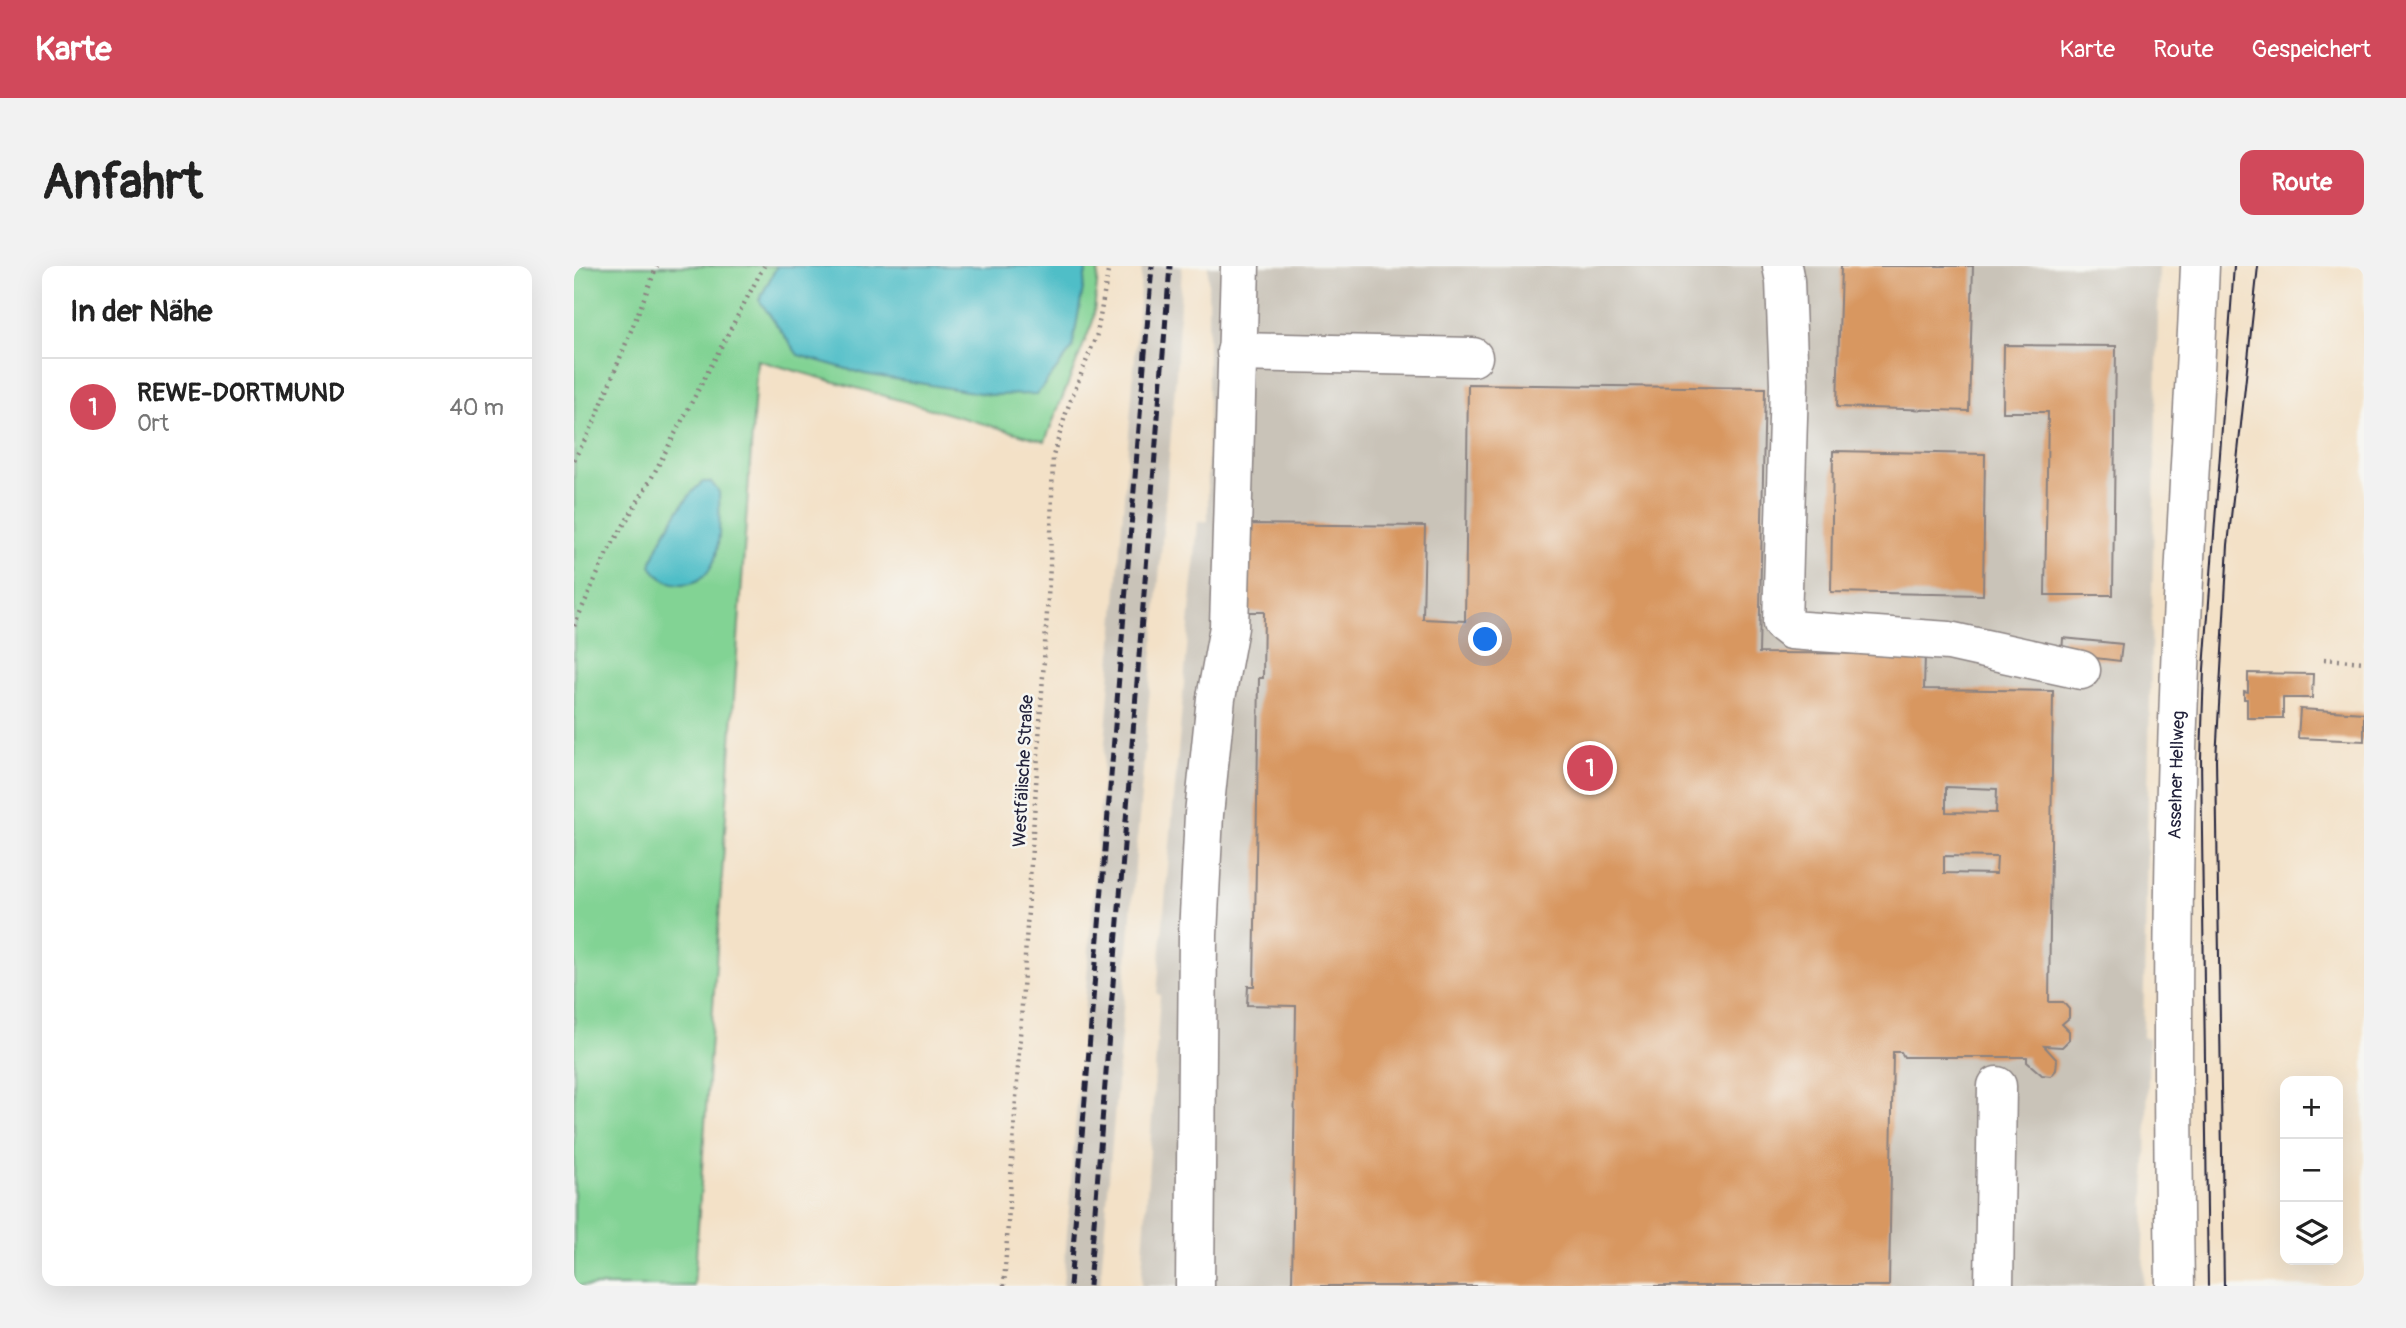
<!DOCTYPE html>
<html lang="de">
<head>
<meta charset="utf-8">
<style>
  body { margin:0; font-family:Pangolin,sans-serif; background:#f2f2f2; color:#222 }
  .controls { position:absolute; right:21px; bottom:21px; display:grid; overflow:hidden; border-radius:14px; box-shadow:0 7px 28px #0002 }
  .controls button { width:63px; height:63px; display:grid; place-items:center; padding:0; border:0; border-bottom:2px solid #e0e0e0; background:#fff; color:#222; font:35px sans-serif }
  .you { position:absolute; left:912px; top:374px; width:24px; height:24px; margin:-18px; border:5px solid #fff; border-radius:50%; background:#1a73e8; box-shadow:0 0 0 10px #1a73e833 }
  .badge { display:grid; place-items:center; width:46px; height:46px; border-radius:50%; background:#d1495b; color:#fff; font-size:23px; font-weight:700 }
  .pin { position:absolute; translate:-50% -50%; border:4px solid #fff; box-shadow:0 2px 7px #0006 }
  .list { margin:0; padding:0; list-style:none }
  h2 { display:flex; justify-content:space-between; align-items:center; height:91px; margin:0; padding:0 28px; font-size:30px }
  h2 small { font-size:23px; font-weight:400; color:#767676 }
  .list li { display:grid; grid-template-columns:46px 1fr auto; gap:21px; align-items:center; box-sizing:border-box; height:98px; padding:0 28px; border-top:2px solid #e0e0e0 }
  .list b { display:block; font-size:26px; white-space:nowrap }
  .list p { margin:0; font-size:23px; white-space:nowrap; color:#767676 }
  .list em { font-size:23px; font-style:normal; color:#767676 }
  .icon { flex:none; width:38px; height:38px; fill:none; stroke:currentColor; stroke-width:2; stroke-linecap:round; stroke-linejoin:round }
  .map { position:relative; flex:none; width:1790px; height:1020px; overflow:hidden; border-radius:14px }
  header { display:flex; align-items:center; gap:42px; box-sizing:border-box; height:98px; padding:0 35px; background:#d1495b; color:#fff }
  header strong { font-size:33px }
  nav { display:flex; gap:38px; margin-inline-start:auto; font-size:24px }
  .intro { display:flex; align-items:center; justify-content:space-between; box-sizing:border-box; height:168px; padding:0 42px }
  h1 { margin:0; font-size:49px }
  .button { padding:18px 32px; border-radius:14px; background:#d1495b; color:#fff; font-size:24px; font-weight:700 }
  main { display:flex; gap:42px; padding:0 42px }
  aside { flex:1; background:#fff; border-radius:14px; box-shadow:0 7px 28px #0002 }
  .map>svg:first-child { display:block }
</style>
</head>
<body>
<header>
<strong>Karte</strong>
<nav><a>Karte</a><a>Route</a><a>Gespeichert</a></nav>
</header>
<div class="intro"><h1>Anfahrt</h1><a class="button">Route</a></div>
<main>
<aside>
<h2>In der Nähe<small></small></h2>
<ul class="list">
<li><span class="badge">1</span><div><b>REWE-DORTMUND</b><p>Ort</p></div><em>40 m</em></li>
</ul>
</aside>
<div class="map">
<svg width="1790" height="1020" viewBox="0 0 1790 1020">
  <rect width="100%" height="100%" fill="#f6f6f2"/>
  <filter id="ink" filterUnits="userSpaceOnUse"><feTurbulence type="fractalNoise" baseFrequency=".0143" numOctaves="2"/><feDisplacementMap in="SourceGraphic" scale="14" xChannelSelector="R" yChannelSelector="G"/><feConvolveMatrix kernelMatrix="1 2 1 2 8 2 1 2 1" color-interpolation-filters="sRGB"/></filter>
  <filter id="wash" filterUnits="userSpaceOnUse"><feTurbulence type="fractalNoise" baseFrequency=".00686" numOctaves="4" result="noise"/><feDisplacementMap in="SourceGraphic" scale="28" xChannelSelector="R" yChannelSelector="G"/><feGaussianBlur stdDeviation="1.57" result="paint"/><feColorMatrix in="noise" values="0 0 0 0 0 0 0 0 0 0 0 0 0 0 0 0 0 1.4 0 .05"/><feComposite in="paint" operator="in"/></filter>
  <g filter="url(#wash)">
    <rect width="100%" height="100%" fill="#f3e1c7"/>
    <g fill="#c9c3b8">
      <polygon points="568,0 608,0 602,108 526,1020 489,1020"/>
      <polygon points="634,0 1585,0 1569,772 1575,772 1569,1020 567,1020 586,729 583,728 624,256 634,255"/>
    </g>
    <polygon fill="#82d394" stroke="#527a68" stroke-width="2" points="0,0 525,0 519,55 471,175 183,94 120,1020 0,1020"/>
    <g fill="#50bec7" stroke="#397081" stroke-width="2">
      <polygon points="203,0 513,0 498,83 463,128 417,129 290,108 224,89 185,34"/>
      <path d="M 129,216 L 137,216 L 145,226 C 145,255 153,316 109,318 C 95,318 84,311 77,300 C 82,278 111,229 129,216 Z"/>
    </g>
    <g id="blocks">
      <g fill="#d89760" fill-rule="evenodd">
        <polygon points="1267,0 1399,0 1395,145 1263,141"/>
        <polygon points="1430,79 1542,80 1539,329 1471,329 1474,146 1429,146"/>
        <path d="M 894,118 L 1191,122 L 1185,387 L 1351,388 L 1350,423 L 1479,425 L 1475,736 L 1489,736 L 1495,743 L 1495,752 L 1488,758 L 1495,765 L 1495,774 L 1488,781 L 1470,780 L 1483,794 L 1482,804 L 1477,810 L 1468,809 L 1453,796 L 1453,791 L 1330,791 L 1327,786 L 1319,786 L 1315,1020 L 718,1020 L 722,740 L 673,739 L 674,720 L 680,720 L 685,412 L 689,412 L 690,346 L 674,346 L 675,258 L 851,260 L 849,353 L 891,355 ZM 1372,521 L 1423,523 L 1422,547 L 1372,546 ZM 1370,590 L 1423,591 L 1422,608 L 1370,607 Z"/>
        <polygon points="1259,185 1411,188 1409,329 1257,326"/>
        <polygon points="1489,372 1548,378 1546,395 1488,388"/>
        <polygon points="1674,407 1739,408 1738,432 1709,432 1709,452 1673,452 1673,433 1670,433 1670,425 1674,426"/>
        <polygon points="1726,443 1790,447 1790,475 1724,472"/>
      </g>
    </g>
  </g>
  <g filter="url(#ink)">
    <use href="#blocks" fill-opacity="0" stroke="#8a8281" stroke-width="2"/>
    <g fill="none" stroke-linecap="round" stroke-linejoin="round">
      <g stroke="#8a8281" stroke-width="41">
        <g id="minor">
          <polyline points="1208,0 1211,15 1215,118 1208,357 1217,364 1230,365 1375,375 1507,404"/>
          <polyline points="662,86 899,91"/>
          <polyline points="621,1020 624,669 630,548 642,432 655,361 666,0"/>
          <polyline points="1420,1020 1423,820"/>
        </g>
      </g>
      <g stroke="#8a8281" stroke-width="41">
        <g id="major">
          <path id="s1" d="M 1601,1020 C 1598,823 1597,625 1605,428 C 1610,285 1620,143 1626,0"/>
        </g>
      </g>
      <g stroke="#8a8281" stroke-width="4.5" stroke-dasharray="2 5" stroke-linecap="butt">
        <polyline points="0,194 19,159 83,0"/>
        <polyline points="0,360 33,287 77,213 190,0"/>
        <polyline points="1750,393 1790,396"/>
        <polyline points="430,1020 476,300 479,190 493,144 523,68 535,0"/>
      </g>
      <use href="#minor" stroke="#fff" stroke-width="38"/>
      <use href="#major" stroke="#fff" stroke-width="38"/>
      <g stroke="#22223b" stroke-width="2">
        <polyline points="1634,1020 1627,492 1630,403 1660,0"/>
        <polyline points="1650,1020 1642,493 1654,279 1684,0"/>
      </g>
      <g stroke="#22223b" stroke-width="5" stroke-dasharray="10 5" stroke-linecap="butt">
        <polyline points="496,1020 578,0"/>
        <polyline points="515,1020 596,0"/>
      </g>
    </g>
  </g>
  <g text-anchor="middle" stroke-width="5" stroke-linejoin="round" paint-order="stroke">
    <g font-size="18" fill="#22223b" stroke="#f6f6f2">
      <text transform="translate(449 505) rotate(-87)" y="6">Westfälische Straße</text>
      <text dy="6" stroke="none"><textPath href="#s1" startOffset="511">Asselner Hellweg</textPath></text>
    </g>
  </g>
</svg>
<div class="controls">
<button>+</button>
<button>−</button>
<button><svg class="icon" aria-label="layers" viewBox="0 0 24 24"><path d="M12 4l9 5-9 5-9-5zM3 14l9 5 9-5"/></svg></button>
</div>
<div class="you"></div>
<div class="pin badge" style="left:1016px;top:502px">1</div>
</div>
</main>
</body>
</html>
